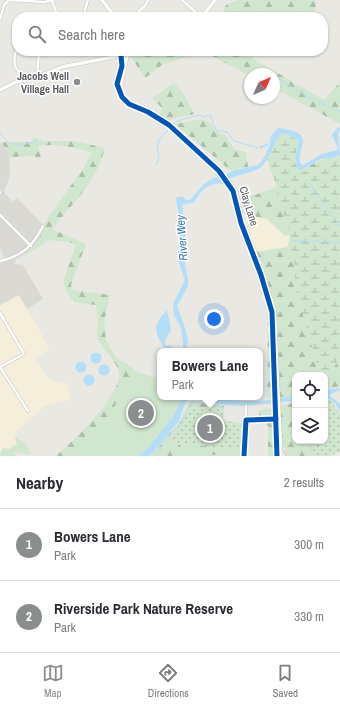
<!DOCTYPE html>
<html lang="en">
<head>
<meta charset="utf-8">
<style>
  body { margin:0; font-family:"Archivo Narrow",sans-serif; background:#f2f2f3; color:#2b2b33 }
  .controls { position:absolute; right:12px; bottom:12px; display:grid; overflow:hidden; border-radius:8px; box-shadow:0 1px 3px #0004 }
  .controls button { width:36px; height:36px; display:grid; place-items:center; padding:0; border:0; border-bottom:1px solid #e1e1e2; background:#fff; color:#2b2b33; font:20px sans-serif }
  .compass { position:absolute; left:244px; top:68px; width:36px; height:36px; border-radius:50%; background:#fff; box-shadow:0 1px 3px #0004; rotate:45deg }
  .you { position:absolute; left:214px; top:319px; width:14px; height:14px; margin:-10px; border:3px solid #fff; border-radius:50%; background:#1a73e8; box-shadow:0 0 0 6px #1a73e833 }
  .badge { display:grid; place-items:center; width:26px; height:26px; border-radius:50%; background:#8b8e8e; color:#fff; font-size:13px; font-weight:700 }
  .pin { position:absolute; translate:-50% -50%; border:2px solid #fff; box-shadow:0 1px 4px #0006 }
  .popup { position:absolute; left:157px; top:348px; width:106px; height:52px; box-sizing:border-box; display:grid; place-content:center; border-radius:8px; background:#fff; filter:drop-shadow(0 1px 3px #0005); font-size:13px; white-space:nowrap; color:#7c7c81 }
  .popup b { font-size:15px; color:#2b2b33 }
  .popup::after { content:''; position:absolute; left:50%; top:100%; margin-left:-8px; border:8px solid transparent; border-top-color:#fff }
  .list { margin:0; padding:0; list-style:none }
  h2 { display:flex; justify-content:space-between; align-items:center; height:52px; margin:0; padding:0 16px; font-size:17px }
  h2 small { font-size:13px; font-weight:400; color:#7c7c81 }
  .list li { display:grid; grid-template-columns:26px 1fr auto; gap:12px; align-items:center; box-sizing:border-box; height:72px; padding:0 16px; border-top:1px solid #e1e1e2 }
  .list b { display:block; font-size:15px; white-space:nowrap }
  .list p { margin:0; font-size:13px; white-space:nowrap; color:#7c7c81 }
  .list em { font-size:13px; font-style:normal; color:#7c7c81 }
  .icon { flex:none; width:22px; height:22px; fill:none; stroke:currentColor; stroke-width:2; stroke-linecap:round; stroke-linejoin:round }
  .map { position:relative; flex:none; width:340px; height:456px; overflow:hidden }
  .search { position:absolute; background:#fff; box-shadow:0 1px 3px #0004; left:12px; right:12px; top:12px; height:44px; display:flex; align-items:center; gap:10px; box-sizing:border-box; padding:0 14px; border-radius:16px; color:#7c7c81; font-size:15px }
  .sheet { height:196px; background:#fff }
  nav { display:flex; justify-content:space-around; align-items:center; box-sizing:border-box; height:56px; border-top:1px solid #e1e1e2; background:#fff; font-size:11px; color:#7c7c81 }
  nav a { display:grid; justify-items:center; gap:2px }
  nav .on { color:#8b8e8e }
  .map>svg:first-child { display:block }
</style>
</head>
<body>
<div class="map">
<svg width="340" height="456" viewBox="0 0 340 456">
  <defs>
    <pattern id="forest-firs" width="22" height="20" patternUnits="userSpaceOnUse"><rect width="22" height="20" fill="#d1e6ce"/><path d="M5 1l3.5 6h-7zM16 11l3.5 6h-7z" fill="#adbeab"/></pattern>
    <pattern id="wetland-marsh" width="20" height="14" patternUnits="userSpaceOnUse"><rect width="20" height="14" fill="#d1e6ce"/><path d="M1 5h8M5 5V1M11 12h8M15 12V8" fill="none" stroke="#adbeab"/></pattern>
    <pattern id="garden-dots" width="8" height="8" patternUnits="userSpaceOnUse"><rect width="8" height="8" fill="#d1e6ce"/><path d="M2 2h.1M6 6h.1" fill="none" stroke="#adbeab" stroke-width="1.8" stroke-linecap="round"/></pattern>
  </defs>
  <rect width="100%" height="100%" fill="#e9e8e3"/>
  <g fill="#f5eedb">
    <polygon points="244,214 267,219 285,235 290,236 288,247 256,252"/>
    <polygon points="19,295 50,349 34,359 47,376 54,382 64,382 68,386 71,397 65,402 61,401 43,407 17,431 15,441 17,442 16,445 14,445 10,449 0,451 0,305"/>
  </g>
  <polygon fill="#dad9d4" points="0,142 8,150 9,157 10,176 4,192 13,202 17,198 45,227 38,242 30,251 16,259 14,264 23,265 43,299 27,309 19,295 0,305 0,263 3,263 4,257 0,248"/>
  <g fill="#d1e6ce">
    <polygon points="131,367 135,371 160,379 160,397 182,397 173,417 148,448 138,456 70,456"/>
    <polygon points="15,437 26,444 31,455 15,452 16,456 0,456 2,448 10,449 14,445 17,445"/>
    <polygon points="160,441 240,449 242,450 242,456 149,456"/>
  </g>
  <g fill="url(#forest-firs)">
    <polygon points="239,0 316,0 315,12 312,17 220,17 226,5"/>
    <polygon points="150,51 260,51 252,58 324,100 340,82 340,124 274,88 274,74 250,74 250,76 203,51 162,65 145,78 130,56"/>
    <polygon points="174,83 184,94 194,114 169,120 160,114 162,108 152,98"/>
    <polygon points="202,119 211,123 214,130 225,135 235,150 246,152 248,167 231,171 175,124"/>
    <path d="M 33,136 L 42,141 L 73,141 L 105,148 C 97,181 73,203 52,229 L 86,244 L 71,285 L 72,290 L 110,295 L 104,321 L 106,340 L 116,358 L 131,366 L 135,371 L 106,421 L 88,438 L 79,448 L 79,452 L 76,456 L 56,456 C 72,442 123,395 119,372 C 116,360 104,352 99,341 C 95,334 98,328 98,320 C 98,315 96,310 96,305 L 74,302 L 65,290 L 64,279 L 76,245 L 69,242 L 48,240 L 33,251 L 23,256 L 38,242 L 48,217 L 83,169 L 91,153 C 74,147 55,143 38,146 L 41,158 L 33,156 L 9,157 L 8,150 L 0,142 L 32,142 Z"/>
    <polygon points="337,156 329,162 323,162 308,172 301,170 327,157 329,159"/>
    <polygon points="275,188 290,236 285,236 267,219 244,214 243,199"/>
    <polygon points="244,234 258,271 271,310 275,399 267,398 268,306"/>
    <polygon points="288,247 294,253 295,286 320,375 295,375 295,396 280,399 276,313 274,302 256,252"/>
    <polygon points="340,358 340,386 325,389 325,380"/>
    <polygon points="190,401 224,406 224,409 200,407 190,405 182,422 168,438 181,446 172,456 152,456 167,436 179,423"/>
    <polygon points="295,403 295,441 308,441 316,456 285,456 283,452 288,449 282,447 280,405"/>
    <polygon points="275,408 275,417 259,418 259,410"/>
    <polygon points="259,420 275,420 275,456 268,456 268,425 259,424"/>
    <polygon points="184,444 233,449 233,455 221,456 218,454 207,456 201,452 196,452"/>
  </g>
  <path fill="url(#wetland-marsh)" d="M 282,133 L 287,134 L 299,141 C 296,155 288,167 308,172 L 323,162 L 330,162 L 340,155 L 340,358 L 325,380 L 325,375 L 320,375 L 295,286 L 294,253 L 288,247 L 290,236 L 275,188 L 276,185 L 267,160 C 271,154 278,136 282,133 Z"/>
  <g fill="url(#garden-dots)">
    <polygon points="325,397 334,402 334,406 340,413 340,451 330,456 316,456 308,441 325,441"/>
    <polygon points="190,405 200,407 224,409 223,420 243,424 243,450 179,443 167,438 182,422"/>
  </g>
  <g fill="#b4def7">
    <path d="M 338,127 L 340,128 L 338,135 L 340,155 L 330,159 C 321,154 309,168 300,170 C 291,160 297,152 299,141 L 287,134 L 282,133 C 277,136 270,158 263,165 C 252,176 234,172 222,184 C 209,181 200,192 194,202 L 182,205 L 185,229 L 185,266 L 188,279 L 188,286 L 177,306 L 185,328 L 188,340 L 186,351 L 183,351 L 183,343 L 181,328 L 174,315 L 173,304 L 185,280 L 179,263 L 180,226 L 176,198 L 182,196 L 186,200 L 190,200 L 204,184 L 212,179 L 236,170 L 258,165 L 264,158 L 273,137 L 268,145 L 261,149 L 259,147 L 269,143 L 271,136 L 278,128 C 283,128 289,130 293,131 C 312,137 297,149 300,163 L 303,165 L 322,154 L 337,150 L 338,148 L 332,135 Z"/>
    <polygon points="167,310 171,330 165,341 165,345 171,346 173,351 163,351 163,346 157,335 156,327 160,318"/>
    <circle cx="96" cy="358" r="5.5"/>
    <circle cx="81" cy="367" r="5.5"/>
    <circle cx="104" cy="370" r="5.5"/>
    <circle cx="89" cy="380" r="5.5"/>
    <polygon points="340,388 340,390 329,395 340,404 340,411 334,402 325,396 325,389"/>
    <path d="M 295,396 L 295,401 L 244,406 L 215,404 L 190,398 L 185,403 L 179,421 L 153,452 L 149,456 L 138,456 L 148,448 L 173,417 L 182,397 C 203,397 225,400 246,401 C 263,402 279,398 295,396 Z"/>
  </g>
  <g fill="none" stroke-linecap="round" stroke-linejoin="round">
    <g stroke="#b4def7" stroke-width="1">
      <polyline points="274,76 308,97 340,112"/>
      <polyline points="173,125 177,121 199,115 204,117 210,115 216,130 227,132 234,141 258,148"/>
      <path d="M 0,132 C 11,150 19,145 37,141"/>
      <polyline points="156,165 159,157 157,149 159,139 170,128"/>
      <polyline points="307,180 340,226"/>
      <polyline points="292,241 340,242"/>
      <polyline points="156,456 164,440 182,422 192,401 224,408"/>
    </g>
    <g stroke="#c6c6c5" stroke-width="3.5">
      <g id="minor">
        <polyline points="182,0 201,17"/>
        <polyline points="52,1 58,17"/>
        <polyline points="139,11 145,6 148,0"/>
        <polyline points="83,17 88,0"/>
        <polyline points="0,19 4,5 9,0 45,2 53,0"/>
        <path d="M 17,43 C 16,54 10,66 21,73 L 22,81"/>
        <polyline points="37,77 39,51"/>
        <polyline points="0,193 0,192"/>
        <polyline points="0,215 31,246"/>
        <path d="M 0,261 C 22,256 33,246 43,226"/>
        <polyline points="0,313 24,354 0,367"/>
        <polyline points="0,367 28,411"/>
        <polyline points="246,420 279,419"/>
        <polyline points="244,456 246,406"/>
      </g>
    </g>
    <g stroke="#c6c6c5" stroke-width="4.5">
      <g id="tertiary">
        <polyline points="102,0 115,17"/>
        <polyline points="202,17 215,0"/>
        <polyline points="128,51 121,85 121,93 124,98 131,103 152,111 171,125 223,173 236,191 242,222 254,250 274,309 281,456"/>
        <polyline points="0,90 16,82 37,77 62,67 128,54"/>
        <polyline points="278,456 278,448"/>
      </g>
    </g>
    <g stroke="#c0af90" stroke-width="5.5">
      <polyline id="trunk" points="280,449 283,456"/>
    </g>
    <use href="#minor" stroke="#fcfcfb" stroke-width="2.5"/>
    <use href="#tertiary" stroke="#fcfcfb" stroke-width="3.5"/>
    <use href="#trunk" stroke="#f0ece2" stroke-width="4.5"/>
    <g stroke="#fff" stroke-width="8">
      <g id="cycleway">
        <polyline points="124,51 121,56 122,66 117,84 122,97 129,104 148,112 169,125 219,171 233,191 241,223 261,275 272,312 277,456"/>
        <polyline points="244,456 246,420 276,419"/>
      </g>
    </g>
    <use href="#cycleway" stroke="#0057b8" stroke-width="5"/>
  </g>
  <circle fill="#8b8e8e" stroke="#fff" stroke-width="1.5" cx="77" cy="82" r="4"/>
  <g text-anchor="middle" stroke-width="3" stroke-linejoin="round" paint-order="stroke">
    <g font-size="11" font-weight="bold" fill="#595d61" stroke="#fff" text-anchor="end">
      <text x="69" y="80">Jacobs Well<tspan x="69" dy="13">Village Hall</tspan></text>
    </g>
    <g font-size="11" fill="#595d61" stroke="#fff">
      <text transform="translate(249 206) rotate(73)" y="4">Clay Lane</text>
    </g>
    <g font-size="12" font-style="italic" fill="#3b7bb1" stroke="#fff">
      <text transform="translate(182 238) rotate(-94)" y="4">River Wey</text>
    </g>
  </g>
</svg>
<div class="controls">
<button><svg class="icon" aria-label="locate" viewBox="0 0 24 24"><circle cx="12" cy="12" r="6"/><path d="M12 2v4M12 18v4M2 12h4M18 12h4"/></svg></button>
<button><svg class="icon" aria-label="layers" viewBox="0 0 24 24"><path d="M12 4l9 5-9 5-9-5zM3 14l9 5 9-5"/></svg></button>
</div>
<svg class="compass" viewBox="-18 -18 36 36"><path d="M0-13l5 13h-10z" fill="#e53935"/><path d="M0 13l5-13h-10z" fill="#7c7c81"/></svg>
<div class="you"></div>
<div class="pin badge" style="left:210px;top:428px">1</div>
<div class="popup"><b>Bowers Lane</b>Park</div>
<div class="pin badge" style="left:141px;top:413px">2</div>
<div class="search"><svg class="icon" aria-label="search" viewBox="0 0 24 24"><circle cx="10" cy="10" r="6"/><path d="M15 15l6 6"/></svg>Search here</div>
</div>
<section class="sheet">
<h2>Nearby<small>2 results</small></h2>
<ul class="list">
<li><span class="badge">1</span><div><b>Bowers Lane</b><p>Park</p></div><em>300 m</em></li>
<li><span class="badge">2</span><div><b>Riverside Park Nature Reserve</b><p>Park</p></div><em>330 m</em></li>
</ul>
</section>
<nav>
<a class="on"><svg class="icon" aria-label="map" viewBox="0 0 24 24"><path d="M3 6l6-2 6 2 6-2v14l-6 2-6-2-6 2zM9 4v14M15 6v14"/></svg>Map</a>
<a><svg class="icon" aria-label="directions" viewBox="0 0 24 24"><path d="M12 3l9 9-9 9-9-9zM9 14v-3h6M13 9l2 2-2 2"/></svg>Directions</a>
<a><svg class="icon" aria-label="saved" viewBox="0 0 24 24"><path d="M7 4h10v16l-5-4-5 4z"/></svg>Saved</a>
</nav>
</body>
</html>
